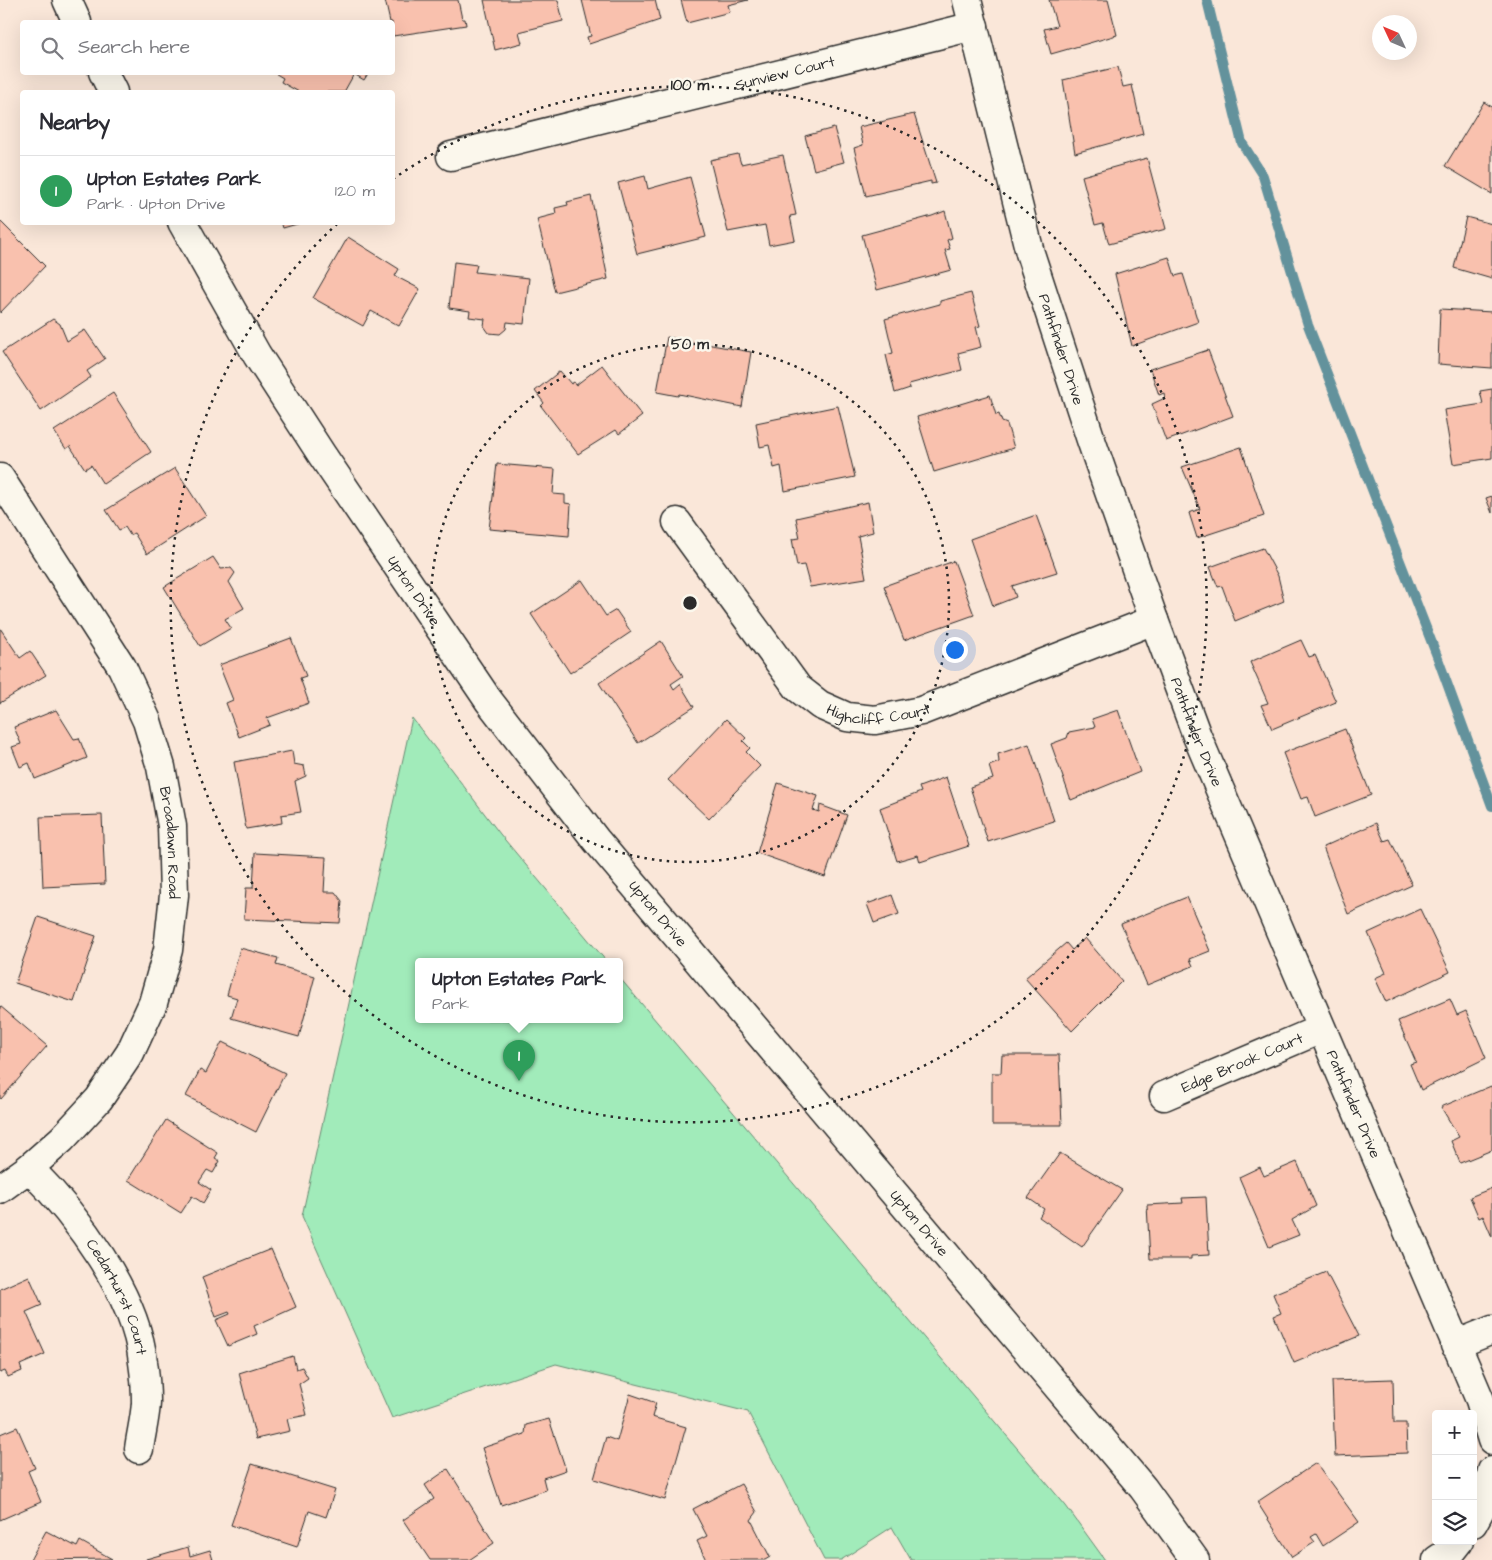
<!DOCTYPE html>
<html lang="en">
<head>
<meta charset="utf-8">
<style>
  body { margin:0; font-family:"Architects Daughter",sans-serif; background:#f7f7f7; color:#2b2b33 }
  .controls { position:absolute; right:15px; bottom:15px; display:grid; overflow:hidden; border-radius:5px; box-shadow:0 5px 20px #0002 }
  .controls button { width:45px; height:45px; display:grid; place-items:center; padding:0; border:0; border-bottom:1px solid #e1e1e2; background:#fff; color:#2b2b33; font:25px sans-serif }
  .compass { position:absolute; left:1372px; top:15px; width:45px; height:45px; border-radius:50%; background:#fff; box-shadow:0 5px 20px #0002; rotate:314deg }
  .you { position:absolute; left:954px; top:649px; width:18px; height:18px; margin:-12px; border:4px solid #fff; border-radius:50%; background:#1a73e8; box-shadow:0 0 0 8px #1a73e833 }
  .badge { display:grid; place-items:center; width:32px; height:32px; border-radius:50%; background:#2b2b2b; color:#fff; font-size:16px; font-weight:700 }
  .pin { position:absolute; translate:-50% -41px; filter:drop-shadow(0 1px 2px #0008) }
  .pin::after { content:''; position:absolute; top:26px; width:18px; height:15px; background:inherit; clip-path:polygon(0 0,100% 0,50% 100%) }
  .popup { position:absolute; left:415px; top:958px; width:208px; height:65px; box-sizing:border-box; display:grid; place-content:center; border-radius:5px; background:#fff; filter:drop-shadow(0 1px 4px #0005); font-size:16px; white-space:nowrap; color:#7c7c81 }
  .popup b { font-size:19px; color:#2b2b33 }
  .popup::after { content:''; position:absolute; left:50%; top:100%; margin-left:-10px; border:10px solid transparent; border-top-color:#fff }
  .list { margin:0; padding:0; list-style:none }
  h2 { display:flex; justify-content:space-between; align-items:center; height:65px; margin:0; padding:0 20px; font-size:21px }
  h2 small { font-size:16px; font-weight:400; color:#7c7c81 }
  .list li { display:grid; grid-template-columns:32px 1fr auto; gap:15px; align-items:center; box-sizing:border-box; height:70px; padding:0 20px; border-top:1px solid #e1e1e2 }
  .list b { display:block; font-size:19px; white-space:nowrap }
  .list p { margin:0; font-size:16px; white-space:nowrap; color:#7c7c81 }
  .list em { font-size:16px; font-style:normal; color:#7c7c81 }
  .icon { flex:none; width:28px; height:28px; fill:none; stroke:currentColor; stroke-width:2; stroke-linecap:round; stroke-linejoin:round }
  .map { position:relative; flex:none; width:1492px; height:1560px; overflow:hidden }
  .search { position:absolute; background:#fff; box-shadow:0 5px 20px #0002; left:20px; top:20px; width:375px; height:55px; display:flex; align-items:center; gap:12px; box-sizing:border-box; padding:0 18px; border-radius:5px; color:#7c7c81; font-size:19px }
  .panel { position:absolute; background:#fff; box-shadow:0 5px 20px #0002; left:20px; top:90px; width:375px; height:135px; border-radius:5px }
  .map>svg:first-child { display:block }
</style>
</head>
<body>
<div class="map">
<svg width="1492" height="1560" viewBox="0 0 1492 1560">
  <rect width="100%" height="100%" fill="#fae7d9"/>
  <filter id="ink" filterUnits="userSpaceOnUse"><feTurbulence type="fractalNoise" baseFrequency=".02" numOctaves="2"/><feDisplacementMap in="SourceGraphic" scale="10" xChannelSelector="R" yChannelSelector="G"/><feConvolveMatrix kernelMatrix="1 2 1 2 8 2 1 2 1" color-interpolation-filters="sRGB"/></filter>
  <g filter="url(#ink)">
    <polygon fill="#a1ebba" stroke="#668b72" points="412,718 500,834 607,962 419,962 419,1020 619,1020 619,977 1066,1506 1105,1560 911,1560 892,1527 841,1560 824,1560 748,1412 556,1364 392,1418 302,1216"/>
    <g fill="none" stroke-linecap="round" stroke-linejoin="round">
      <polyline stroke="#63929c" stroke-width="10" points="1207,0 1242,143 1263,176 1308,325 1437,656 1492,806"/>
    </g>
    <g fill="#f9c1ae" stroke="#2b2b2b">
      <polygon points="385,0 458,0 462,19 465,19 466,25 393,36 392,22 390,22"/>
      <polygon points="484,0 558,0 563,21 519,32 522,43 495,50"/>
      <polygon points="582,0 655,0 660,20 589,44 587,37 591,36"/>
      <polygon points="681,0 748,0 728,5 730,12 687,23"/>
      <polygon points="1049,0 1108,0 1117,35 1051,54 1044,29 1057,26"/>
      <polygon points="1118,67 1123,87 1132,85 1143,134 1075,153 1063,80"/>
      <polygon points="273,72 369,72 364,80 354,74 344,92 299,92 281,82 283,78"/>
      <polygon points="1484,102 1492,107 1492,194 1445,166"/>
      <polygon points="914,114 936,183 931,184 931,181 866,196 854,148 863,145 859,127"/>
      <polygon points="834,128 844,162 814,170 805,136"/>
      <polygon points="738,154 741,164 783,155 796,215 790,216 795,240 769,245 765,225 728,232 710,160"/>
      <polygon points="1147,158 1166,229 1109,244 1103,223 1095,225 1082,176"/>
      <polygon points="645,176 648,189 690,177 706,237 637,254 618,183"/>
      <polygon points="591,196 608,279 555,292 537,219 556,214 555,208 568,205 567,202"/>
      <polygon points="945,211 952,238 947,240 950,249 945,250 951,270 877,290 862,235 932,216"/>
      <polygon points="1466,217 1492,224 1492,279 1454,268"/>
      <polygon points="0,221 45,266 0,313"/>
      <polygon points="281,222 304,222 283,228"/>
      <polygon points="348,237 399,269 395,276 420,289 399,326 371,311 363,326 313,298"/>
      <polygon points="1169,257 1175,276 1183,274 1198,322 1132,346 1115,274"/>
      <polygon points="454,262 477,265 475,272 529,278 524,324 507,322 506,329 500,334 489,333 484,326 485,319 469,317 470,311 449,308"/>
      <polygon points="971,293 980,326 976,327 981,347 958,353 962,370 909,384 910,388 895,393 886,355 893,353 885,319 940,304 940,301"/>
      <polygon points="1440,309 1492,312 1492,368 1438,364"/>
      <polygon points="53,319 60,324 67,341 85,330 105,359 87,371 91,377 41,411 2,352"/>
      <polygon points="667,337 751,352 742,407 679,394 678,396 657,392"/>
      <polygon points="1208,350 1233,416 1166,441 1152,404 1165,398 1164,393 1159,395 1150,369"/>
      <polygon points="602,365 642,416 619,434 616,430 578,454 541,406 544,403 535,391 560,371 571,384 574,382 576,385"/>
      <polygon points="1492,389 1492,458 1453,464 1444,410 1483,404 1480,391"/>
      <polygon points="113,393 151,452 103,484 91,465 85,469 70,446 66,449 54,431"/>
      <polygon points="990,395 996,415 999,414 1002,422 1007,424 1014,448 934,472 917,417"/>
      <polygon points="838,406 855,477 785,491 781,466 774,468 769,445 760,447 756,423"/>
      <polygon points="1241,447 1264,516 1197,538 1189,513 1200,509 1182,467"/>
      <polygon points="497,464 555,469 553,494 565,495 565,503 571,504 569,536 489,529"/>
      <polygon points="175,468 206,516 147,554 134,533 130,535 125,527 119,530 106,510"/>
      <polygon points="1492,496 1492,513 1486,498"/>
      <polygon points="868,502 873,532 858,536 866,578 810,587 804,565 797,566 792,539 800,538 796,518"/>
      <polygon points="1036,515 1057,572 1012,586 1016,597 993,606 970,539"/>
      <polygon points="1263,548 1278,576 1284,601 1235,621 1222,586 1218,587 1210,567"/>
      <polygon points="213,557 221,569 231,568 235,573 229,582 244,608 225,619 231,628 200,646 164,587"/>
      <polygon points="954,561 974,615 904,640 884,586"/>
      <polygon points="582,580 606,616 616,610 631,632 570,673 531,614"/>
      <polygon points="0,628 20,658 30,651 46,675 0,703"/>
      <polygon points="291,638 306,676 300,678 309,703 267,718 270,725 239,737 226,703 233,700 219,665"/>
      <polygon points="1301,640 1309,657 1315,655 1336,702 1272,729 1261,705 1268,703 1250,662"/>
      <polygon points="661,641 683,676 671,684 674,689 680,684 694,707 638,743 599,683"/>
      <polygon points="56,710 74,739 79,738 87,758 35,779 29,763 20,767 12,747 21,744 14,727"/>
      <polygon points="1118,710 1140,772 1071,800 1051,744 1067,738 1069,732 1095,727 1092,719"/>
      <polygon points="726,719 746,738 743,741 750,748 746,752 760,766 709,819 668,780"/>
      <polygon points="1345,729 1371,795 1315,817 1308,797 1301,799 1283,753"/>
      <polygon points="1029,744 1054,821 988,842 970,787 993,779 989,766 999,762 998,754"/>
      <polygon points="292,751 294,764 304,766 306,776 295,781 301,812 281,815 282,823 246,829 234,762"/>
      <polygon points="946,777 969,846 920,862 918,855 897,861 880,808 921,792 919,787"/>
      <polygon points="778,783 818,796 813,810 819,812 820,805 847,815 825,877 757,853"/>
      <polygon points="102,815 105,884 43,887 40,817"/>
      <polygon points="1376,823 1384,841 1390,839 1412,885 1348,914 1323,847"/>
      <polygon points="255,853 326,857 324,892 335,892 342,901 340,923 244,919 246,888 253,888"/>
      <polygon points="892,895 899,914 874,923 867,904"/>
      <polygon points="1187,897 1210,951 1190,959 1193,966 1147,985 1121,924"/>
      <polygon points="1420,909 1450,972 1386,1002 1375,978 1386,973 1368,933"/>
      <polygon points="38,917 96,936 74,1002 15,983"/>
      <polygon points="1085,938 1122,981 1072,1031 1025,978 1066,943 1072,950"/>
      <polygon points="240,948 278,958 276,965 315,976 299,1037 231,1018 237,998 227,995"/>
      <polygon points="1450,999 1457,1015 1466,1011 1486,1058 1421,1090 1410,1064 1416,1062 1398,1021"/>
      <polygon points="0,1006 47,1046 1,1099 0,1098"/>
      <polygon points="222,1042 285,1073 256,1132 186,1096 200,1070 206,1073"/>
      <polygon points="1002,1055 1059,1055 1062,1125 992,1125 992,1073 1001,1073"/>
      <polygon points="1491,1086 1492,1088 1492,1150 1460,1163 1451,1141 1459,1137 1441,1107"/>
      <polygon points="166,1120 218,1153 215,1158 220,1161 213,1173 207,1170 199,1182 211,1190 203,1203 192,1196 181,1213 128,1180"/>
      <polygon points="1060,1153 1122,1190 1082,1247 1039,1217 1044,1209 1028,1198"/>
      <polygon points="1297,1162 1316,1206 1292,1220 1299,1235 1269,1247 1239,1177 1260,1167 1264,1176"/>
      <polygon points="1492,1188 1492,1237 1483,1216 1479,1218 1470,1197"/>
      <polygon points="1206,1197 1209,1255 1191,1256 1191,1259 1150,1259 1147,1205 1183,1203 1182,1198"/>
      <polygon points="271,1249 296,1307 254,1326 257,1334 228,1346 216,1320 230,1314 229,1312 216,1317 202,1277"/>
      <polygon points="1326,1272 1359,1336 1294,1363 1274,1316 1281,1313 1273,1294"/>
      <polygon points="29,1276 42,1305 26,1312 45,1354 20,1365 22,1371 8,1377 5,1371 0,1373 0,1289"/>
      <polygon points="293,1356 296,1369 302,1367 308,1378 299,1384 307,1415 287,1419 290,1431 256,1439 239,1373"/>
      <polygon points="1393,1379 1394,1423 1406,1423 1407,1453 1335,1456 1332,1381"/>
      <polygon points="630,1394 656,1403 652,1417 686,1427 665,1500 594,1479 606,1437 617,1441"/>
      <polygon points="549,1419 566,1470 543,1478 546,1490 501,1505 482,1448 525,1434 526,1425"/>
      <polygon points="17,1427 35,1468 28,1471 41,1502 0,1520 0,1434"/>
      <polygon points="1316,1463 1359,1522 1323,1546 1316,1534 1311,1537 1315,1542 1292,1557 1257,1502"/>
      <polygon points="252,1464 335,1490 326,1517 309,1511 297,1547 231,1525"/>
      <polygon points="448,1469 494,1543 469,1560 430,1560 403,1520 434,1499 425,1485"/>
      <polygon points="741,1484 757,1512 751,1520 770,1557 765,1560 706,1560 697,1541 707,1536 693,1509"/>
      <polygon points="46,1531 77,1547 80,1541 112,1559 30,1560"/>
      <polygon points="188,1547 190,1556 210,1550 213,1560 146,1560 146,1559"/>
    </g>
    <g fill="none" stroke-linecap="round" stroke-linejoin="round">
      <g stroke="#2b2b2b" stroke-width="31">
        <g id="street">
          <path id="s1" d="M 967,0 L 1030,253 L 1091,440 L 1154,620 L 1197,736 L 1480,1400 L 1492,1440"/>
          <path id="s2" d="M 451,156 L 974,26"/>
          <path id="s3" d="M 0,478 L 122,667 L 147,721 L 161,767 L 172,826 L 174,895 L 168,950 L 153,1003 L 130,1053 L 99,1099 L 62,1139 L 29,1168 L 0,1189"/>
          <path id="s4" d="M 677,522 L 798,688 L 820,705 L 847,717 L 875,720 L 921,711 L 1154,620"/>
          <path id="s5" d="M 1164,1096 L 1321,1029"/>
          <path id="s6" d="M 29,1168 C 76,1215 136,1294 143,1362 C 145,1375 146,1390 146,1403 C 145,1418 141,1434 139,1449"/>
          <polyline points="1455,1345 1492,1330"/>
          <polyline points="1473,1523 1485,1501 1492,1471"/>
          <polyline points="1437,1560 1452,1550 1459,1541"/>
        </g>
      </g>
      <g stroke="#2b2b2b" stroke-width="31">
        <g id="secondary">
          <polyline points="67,0 77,22"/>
          <polyline points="103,72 113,92"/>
          <path id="s7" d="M 182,222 L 257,355 L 322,455 L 489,701 L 596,840 L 1143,1488 L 1195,1560"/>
        </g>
      </g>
      <use href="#street" stroke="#fbf7ec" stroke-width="28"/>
      <use href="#secondary" stroke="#fbf7ec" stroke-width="28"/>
    </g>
  </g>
  <g fill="none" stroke="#2b2b2b" stroke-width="2.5" stroke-dasharray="2.5 5">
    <circle cx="690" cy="603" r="259"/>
    <path d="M393 179A518 518 0 1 1 337 224"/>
  </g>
  <g text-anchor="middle" stroke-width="5" stroke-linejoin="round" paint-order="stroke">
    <g font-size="15" fill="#2b2b2b" stroke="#fbf7ec">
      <text dy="5" stroke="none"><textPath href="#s2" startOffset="344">Sunview Court</textPath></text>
      <text dy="5" stroke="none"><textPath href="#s1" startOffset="362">Pathfinder Drive</textPath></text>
      <text dy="5" stroke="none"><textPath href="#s7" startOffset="436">Upton Drive</textPath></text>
      <text dy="5" stroke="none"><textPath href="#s4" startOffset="294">Highcliff Court</textPath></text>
      <text dy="5" stroke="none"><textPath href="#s1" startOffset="768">Pathfinder Drive</textPath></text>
      <text dy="5" stroke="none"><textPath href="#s3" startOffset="409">Broadlawn Road</textPath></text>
      <text dy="5" stroke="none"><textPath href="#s7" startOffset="841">Upton Drive</textPath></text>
      <text dy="5" stroke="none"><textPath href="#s5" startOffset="85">Edge Brook Court</textPath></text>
      <text dy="5" stroke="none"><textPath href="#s1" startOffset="1172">Pathfinder Drive</textPath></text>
      <text dy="5" stroke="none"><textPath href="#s7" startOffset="1246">Upton Drive</textPath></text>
      <text dy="5" stroke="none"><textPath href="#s6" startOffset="158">Cedarhurst Court</textPath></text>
    </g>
  </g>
  <circle cx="690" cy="603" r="8" fill="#2b2b2b" stroke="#fbf7ec" stroke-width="2.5"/>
  <g font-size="15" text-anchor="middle" font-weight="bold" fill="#2b2b2b" stroke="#fbf7ec" stroke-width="5" stroke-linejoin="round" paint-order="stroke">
    <text x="690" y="90">100 m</text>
    <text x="690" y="349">50 m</text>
  </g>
</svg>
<div class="controls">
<button>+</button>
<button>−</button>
<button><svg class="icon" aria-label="layers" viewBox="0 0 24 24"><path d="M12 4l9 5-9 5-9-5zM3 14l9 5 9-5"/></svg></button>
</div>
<svg class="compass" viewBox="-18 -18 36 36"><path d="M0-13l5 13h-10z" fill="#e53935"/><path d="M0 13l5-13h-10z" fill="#7c7c81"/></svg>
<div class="you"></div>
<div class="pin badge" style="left:519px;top:1081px;background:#2e9e5b">1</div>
<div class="popup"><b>Upton Estates Park</b>Park</div>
<div class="search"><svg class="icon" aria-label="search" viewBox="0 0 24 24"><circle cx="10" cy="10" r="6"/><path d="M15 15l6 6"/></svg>Search here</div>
<section class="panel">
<h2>Nearby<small></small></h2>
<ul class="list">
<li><span class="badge" style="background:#2e9e5b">1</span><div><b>Upton Estates Park</b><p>Park · Upton Drive</p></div><em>120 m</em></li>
</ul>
</section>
</div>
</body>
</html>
